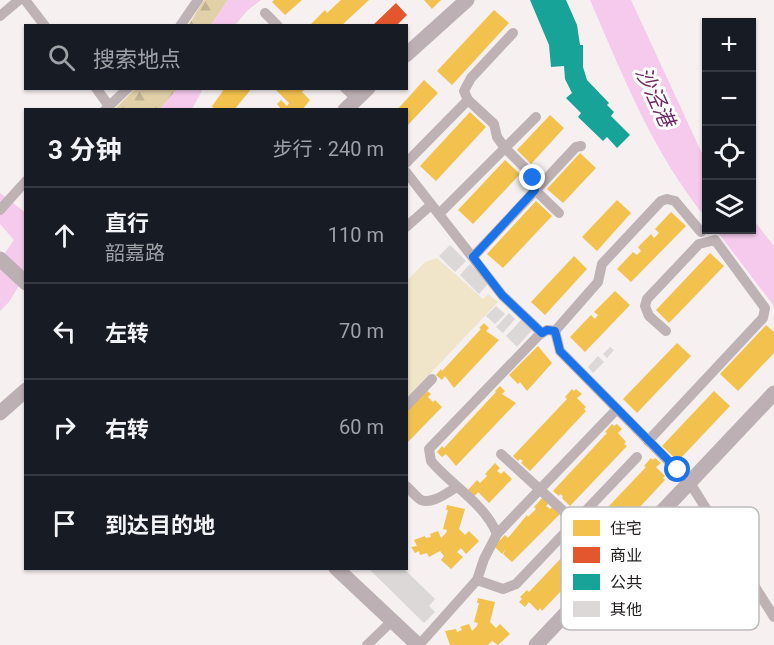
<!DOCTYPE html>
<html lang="zh">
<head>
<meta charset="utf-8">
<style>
  body { margin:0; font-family:Roboto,"Noto Sans SC",sans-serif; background:#20242c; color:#f1f3f6 }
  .controls { position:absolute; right:18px; top:18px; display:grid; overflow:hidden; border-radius:0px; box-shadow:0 2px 4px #0004 }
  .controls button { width:54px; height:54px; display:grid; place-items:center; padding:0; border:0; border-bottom:2px solid #363941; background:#171b24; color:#f1f3f6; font:30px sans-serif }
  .stop { position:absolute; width:18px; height:18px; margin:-14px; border:4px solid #1a73e8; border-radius:50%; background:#fff }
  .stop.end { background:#1a73e8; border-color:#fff; box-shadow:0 2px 6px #0008 }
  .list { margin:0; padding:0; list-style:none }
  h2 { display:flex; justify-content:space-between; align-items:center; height:78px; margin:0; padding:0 24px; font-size:26px }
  h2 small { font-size:20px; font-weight:400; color:#9ea1a6 }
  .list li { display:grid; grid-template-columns:39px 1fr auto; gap:18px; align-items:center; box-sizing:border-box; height:96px; padding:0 24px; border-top:2px solid #363941 }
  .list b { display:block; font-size:22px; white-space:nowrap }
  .list p { margin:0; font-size:20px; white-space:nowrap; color:#9ea1a6 }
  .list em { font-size:20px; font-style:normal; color:#9ea1a6 }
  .icon { flex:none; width:33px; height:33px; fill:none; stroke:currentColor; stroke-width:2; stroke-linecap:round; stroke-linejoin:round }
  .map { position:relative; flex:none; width:774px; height:645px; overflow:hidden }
  .search { position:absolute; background:#171b24; box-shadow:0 2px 4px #0004; left:24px; top:24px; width:384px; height:66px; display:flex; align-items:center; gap:15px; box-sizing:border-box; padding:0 21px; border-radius:0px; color:#9ea1a6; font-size:22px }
  .panel { position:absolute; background:#171b24; box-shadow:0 2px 4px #0004; left:24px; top:108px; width:384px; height:462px; border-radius:0px }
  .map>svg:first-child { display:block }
</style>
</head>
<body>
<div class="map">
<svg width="774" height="645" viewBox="0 0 774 645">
  <defs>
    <pattern id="forest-firs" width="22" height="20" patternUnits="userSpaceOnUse" patternTransform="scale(1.5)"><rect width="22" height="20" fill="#e1d0a8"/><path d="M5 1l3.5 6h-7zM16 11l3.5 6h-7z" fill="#c1b290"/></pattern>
  </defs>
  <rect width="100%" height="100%" fill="#f6f1f0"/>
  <polygon fill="#f0e4c9" points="437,258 483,299 488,294 498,302 409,396 406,394 406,282 425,262"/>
  <g fill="url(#forest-firs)">
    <polygon points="204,0 228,0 211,25 188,26"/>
    <polygon points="135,89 177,89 160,109 114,110"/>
  </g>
  <g fill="#f5caed">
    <polygon points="228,0 261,0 248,10 235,25 211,25"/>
    <path d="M 590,0 L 631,0 L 706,162 L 706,218 C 653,153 623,76 590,0 Z"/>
    <polygon points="177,89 203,89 192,109 160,109"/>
    <polygon points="0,193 26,213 25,276 9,302 0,311 0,260 14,240 0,224"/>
    <polygon points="752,218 774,246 774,306 716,230 752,230"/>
  </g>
  <g fill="#f2c14e">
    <polygon points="274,0 302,0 285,15 272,2"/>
    <polygon points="341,0 369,0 341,26 309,26 325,10 327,13"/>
    <polygon points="424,0 441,0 432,9"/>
    <polygon points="494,10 509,23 452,85 437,71"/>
    <polygon points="424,80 438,93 406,127 406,110 397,110"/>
    <polygon points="221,88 252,88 234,110 215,110 212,106 223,91"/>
    <polygon points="274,88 306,88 302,92 310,100 302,110 282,110 277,104 281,100 287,106 289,103"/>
    <polygon points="470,112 486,127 436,181 420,166"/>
    <polygon points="550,115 564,128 531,164 517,150"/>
    <polygon points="580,153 596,168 563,203 547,189"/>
    <polygon points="505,160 520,174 473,224 458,210"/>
    <polygon points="617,200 631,213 597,251 582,237"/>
    <polygon points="536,201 552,216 503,268 487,254"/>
    <polygon points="671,212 686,226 631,282 617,269 633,252 637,255 641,251 638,247 651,234 654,238 659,233 655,229"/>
    <polygon points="710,253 724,266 669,323 656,310"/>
    <polygon points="574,256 587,269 545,315 531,302"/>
    <polygon points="615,291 630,305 585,352 570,337 591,315 595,319 598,315 594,312"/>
    <polygon points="484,323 489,328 486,331 499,340 454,388 445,376 442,380 436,375 441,369 442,371 481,329 479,328"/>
    <polygon points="766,325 774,332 774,353 738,391 720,374"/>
    <polygon points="677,343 691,356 637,413 623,399"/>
    <polygon points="538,346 552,363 527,391 520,382 518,384 509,375"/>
    <polygon points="500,386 505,391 502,394 516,403 456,466 446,454 442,457 437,452 442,446 444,448 496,392 495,391"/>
    <polygon points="425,389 431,394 428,397 433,402 435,400 442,407 406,444 406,412 422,396"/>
    <polygon points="572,389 574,391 576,389 582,394 577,398 586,407 584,409 586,411 530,471 521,463 523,461 520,459 518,461 513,456 567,399 565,397"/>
    <polygon points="714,391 730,406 678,461 662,446"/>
    <polygon points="612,424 614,426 617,424 622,429 618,433 626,442 624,444 627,446 570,506 562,498 563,496 560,494 559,496 553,491 607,433 605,432"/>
    <polygon points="651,458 653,460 655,458 661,463 656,467 665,476 663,478 665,480 609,540 600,532 602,530 599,528 597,529 592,524 646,467 644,466"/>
    <polygon points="495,463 500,468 497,471 501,474 504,471 512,479 489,503 478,492 473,498 466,492 477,480 480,483 487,476 485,474"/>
    <polygon points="543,497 549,503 546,506 550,509 553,506 561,513 512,562 503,554 506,549 502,554 494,546 505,535 508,538 527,515 528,517 536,509 534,507"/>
    <polygon points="447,505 465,509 459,529 465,535 469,531 479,541 466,554 461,548 457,552 463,557 451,569 441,560 444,556 440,551 429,557 427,553 420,555 419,551 415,553 411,547 417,546 414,540 425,536 426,538 431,537 430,534 438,531 441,538 446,533 447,530 443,529 448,510 446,510"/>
    <polygon points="583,535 588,540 586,542 599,551 542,611 540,608 538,611 529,602 525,607 519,602 522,599 520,597 527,590 529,592"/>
    <polygon points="478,598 495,602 490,622 496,628 500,624 510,634 498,645 492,641 488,645 450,645 445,631 456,629 457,632 462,630 460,627 469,624 472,631 477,626 478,623 474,622 479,603 477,603"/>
  </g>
  <polygon fill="#e4572e" points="396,3 407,15 396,26 372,26"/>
  <polygon fill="#17a398" points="530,0 566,0 577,25 580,45 583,45 583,67 587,80 609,103 607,105 614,112 611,116 630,135 617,148 607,137 603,141 578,117 581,113 566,98 572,93 565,79 564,66 551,67 549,45"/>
  <g fill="#dbd8d7">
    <polygon points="450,245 466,261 455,272 439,256"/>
    <polygon points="470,264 489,283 479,294 460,275"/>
    <polygon points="496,306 505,314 495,324 486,316"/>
    <polygon points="509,313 515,319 503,333 496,327"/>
    <polygon points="522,319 533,329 517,347 506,336"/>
    <polygon points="610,347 614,350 607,358 603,354"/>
    <polygon points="598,356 604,362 593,373 588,367"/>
    <polygon points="368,568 403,568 435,599 429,606 435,612 424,623"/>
  </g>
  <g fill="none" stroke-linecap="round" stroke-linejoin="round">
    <g stroke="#beb2b5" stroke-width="10">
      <polyline points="25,0 45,26"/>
      <polyline points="265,13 278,26"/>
      <polyline points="0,16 19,0"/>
      <polyline points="180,26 198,0"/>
      <polyline points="513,33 471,78 464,91 468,100 494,124 497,137 505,148 529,172 535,190 559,213"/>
      <polyline points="96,88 109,106"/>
      <polyline points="345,88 357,99"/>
      <polyline points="105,110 128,88"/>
      <polyline points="406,163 468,100"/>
      <polyline points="406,172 502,295 542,333"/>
      <polyline points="0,210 26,181"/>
      <polyline points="439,214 536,117"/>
      <polyline points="406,227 431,205"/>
      <polyline points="473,257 576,147 581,146"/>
      <polyline points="555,331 560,351 690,483 774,617"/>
      <polyline points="555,331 598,282 602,264 661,201 667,199 675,201 701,232"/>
      <polyline points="406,406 432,379"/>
      <polyline points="648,441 763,318 765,308 715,240 699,244 647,299 645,306 649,316 666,331"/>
      <polyline points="501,454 617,560"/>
      <path d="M 406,486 C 411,490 416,497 421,500 C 432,505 448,492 457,487"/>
      <path d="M 497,534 C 484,503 452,486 431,461 L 429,449 L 539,335 L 547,330 L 555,331"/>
      <polyline points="477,580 503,589 516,584 637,457"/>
      <polyline points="367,645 392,621"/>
      <polyline points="419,645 477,580 484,559 497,534 617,409"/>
    </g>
    <g stroke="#bdb0b4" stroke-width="15">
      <polyline points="406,55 467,0"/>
      <polyline points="345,110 368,88"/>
      <polyline points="0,259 26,283"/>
      <polyline points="0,413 26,390"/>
      <polyline points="336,568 418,645"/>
      <polyline points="536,645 774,393"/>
    </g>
  </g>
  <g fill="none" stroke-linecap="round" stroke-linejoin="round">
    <polyline stroke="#1a73e8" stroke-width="8" points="533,178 535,190 473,257 502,295 542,333 547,330 555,331 560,351 678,470"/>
  </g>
  <g text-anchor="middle" stroke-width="6" stroke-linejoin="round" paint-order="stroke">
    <g font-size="21" font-style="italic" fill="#6f2a67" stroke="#fff">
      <text transform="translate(655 97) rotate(65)" y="7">沙泾港</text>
    </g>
  </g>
  <rect x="561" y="507" width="198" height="123" rx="9" fill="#fff" stroke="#bdbcbc" stroke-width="1.5"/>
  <rect x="573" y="520" width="27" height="16" fill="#f2c14e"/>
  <rect x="573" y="547" width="27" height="16" fill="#e4572e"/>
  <rect x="573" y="574" width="27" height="16" fill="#17a398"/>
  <rect x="573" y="601" width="27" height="16" fill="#dbd8d7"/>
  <g font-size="16" fill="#221f1e">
    <text x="610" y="534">住宅</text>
    <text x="610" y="561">商业</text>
    <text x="610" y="588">公共</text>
    <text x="610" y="615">其他</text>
  </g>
</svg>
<div class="controls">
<button>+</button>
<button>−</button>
<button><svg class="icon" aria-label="locate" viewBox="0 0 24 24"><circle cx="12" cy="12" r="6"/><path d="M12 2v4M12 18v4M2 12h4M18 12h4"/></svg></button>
<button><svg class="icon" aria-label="layers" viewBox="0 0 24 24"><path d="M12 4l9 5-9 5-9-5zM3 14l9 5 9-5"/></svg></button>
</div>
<div class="stop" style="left:678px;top:470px"></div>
<div class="stop end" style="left:533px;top:178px"></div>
<div class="search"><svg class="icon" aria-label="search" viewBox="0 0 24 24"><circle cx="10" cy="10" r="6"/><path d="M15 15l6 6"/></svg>搜索地点</div>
<section class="panel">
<h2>3 分钟<small>步行 · 240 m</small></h2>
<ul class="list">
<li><svg class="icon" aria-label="ahead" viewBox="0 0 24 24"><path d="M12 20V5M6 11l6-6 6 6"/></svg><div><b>直行</b><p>韶嘉路</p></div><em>110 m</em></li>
<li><svg class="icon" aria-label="left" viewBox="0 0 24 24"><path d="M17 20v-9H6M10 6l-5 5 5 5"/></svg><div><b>左转</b></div><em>70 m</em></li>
<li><svg class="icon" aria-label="right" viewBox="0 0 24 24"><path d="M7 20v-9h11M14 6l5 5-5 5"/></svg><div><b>右转</b></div><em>60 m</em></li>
<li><svg class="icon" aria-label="arrive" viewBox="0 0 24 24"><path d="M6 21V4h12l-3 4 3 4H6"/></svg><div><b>到达目的地</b></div></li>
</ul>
</section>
</div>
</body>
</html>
